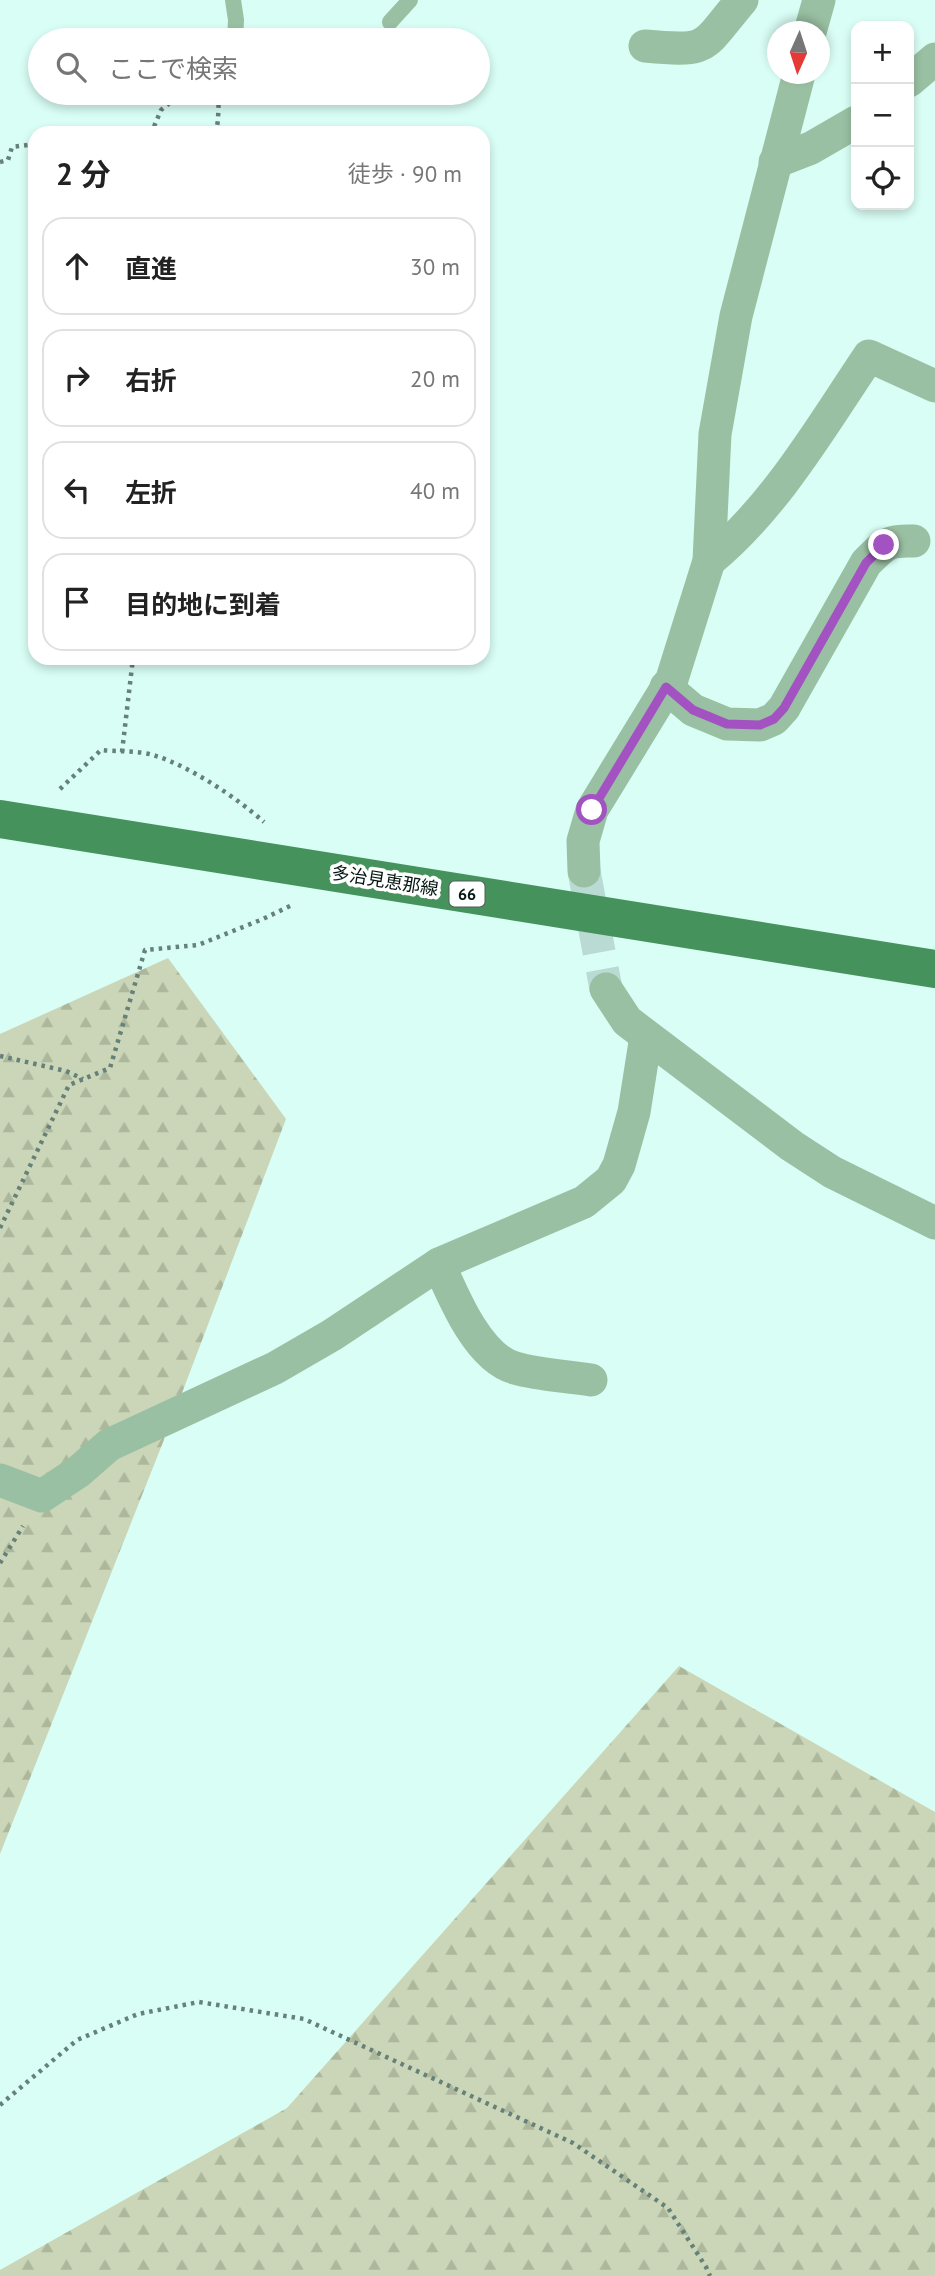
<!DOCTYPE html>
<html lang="ja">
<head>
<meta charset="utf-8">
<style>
  body { margin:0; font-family:"PT Sans","Noto Sans JP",sans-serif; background:#f2f2f2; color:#222 }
  .controls { position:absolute; right:21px; top:21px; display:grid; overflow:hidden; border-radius:14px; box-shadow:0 4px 10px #0003 }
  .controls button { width:63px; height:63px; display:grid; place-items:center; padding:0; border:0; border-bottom:2px solid #e0e0e0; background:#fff; color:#222; font:35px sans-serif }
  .compass { position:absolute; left:767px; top:21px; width:63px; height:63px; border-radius:50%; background:#fff; box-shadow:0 4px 10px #0003; rotate:183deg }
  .stop { position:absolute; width:21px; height:21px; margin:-16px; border:5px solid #a352c2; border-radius:50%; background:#fff }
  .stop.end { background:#a352c2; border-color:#fff; box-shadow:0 2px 7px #0008 }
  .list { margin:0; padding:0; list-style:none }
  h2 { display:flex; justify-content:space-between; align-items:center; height:91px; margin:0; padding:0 28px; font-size:30px }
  h2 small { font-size:23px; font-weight:400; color:#767676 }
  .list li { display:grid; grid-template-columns:46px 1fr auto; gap:21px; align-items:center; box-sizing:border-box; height:98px; margin:0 14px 14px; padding:0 14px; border:2px solid #e0e0e0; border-radius:21px }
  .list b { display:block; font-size:26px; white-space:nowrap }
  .list em { font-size:23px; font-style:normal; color:#767676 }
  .icon { flex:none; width:38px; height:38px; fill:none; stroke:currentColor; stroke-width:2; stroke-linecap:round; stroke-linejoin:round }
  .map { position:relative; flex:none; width:935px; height:2276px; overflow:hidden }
  .search { position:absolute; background:#fff; box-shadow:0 4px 10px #0003; left:28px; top:28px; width:462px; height:77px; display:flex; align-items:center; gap:18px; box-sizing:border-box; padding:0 24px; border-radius:38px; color:#767676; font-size:26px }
  .panel { position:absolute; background:#fff; box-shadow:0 4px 10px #0003; left:28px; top:126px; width:462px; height:539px; border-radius:21px }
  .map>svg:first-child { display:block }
</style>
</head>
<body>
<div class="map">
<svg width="935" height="2276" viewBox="0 0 935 2276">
  <defs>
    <pattern id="forest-firs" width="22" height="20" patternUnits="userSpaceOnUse" patternTransform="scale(1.75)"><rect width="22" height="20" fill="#cad6b7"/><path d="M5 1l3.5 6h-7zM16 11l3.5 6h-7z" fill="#acb79c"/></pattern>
  </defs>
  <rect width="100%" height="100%" fill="#d9fef5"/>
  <g fill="url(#forest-firs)">
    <polygon points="168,958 286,1119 171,1422 0,1854 0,1034"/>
    <polygon points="679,1666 935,1812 935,2276 0,2276 0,2270 287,2108"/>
  </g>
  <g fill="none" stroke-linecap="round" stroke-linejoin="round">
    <polyline stroke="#b9dbd3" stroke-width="33" stroke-dasharray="33 17" stroke-linecap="butt" points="584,871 606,989"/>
    <g stroke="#66807a" stroke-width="4.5" stroke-dasharray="3.5 5" stroke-linecap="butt">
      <polyline points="122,133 153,129 161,110 182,93"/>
      <path d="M 215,133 C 220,121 217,106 220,93"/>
      <polyline points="0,162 8,160 12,147 35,144"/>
      <polyline points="122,752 133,658"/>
      <path d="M 60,789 L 101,750 C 118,752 139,750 156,756 C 191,767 237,798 264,822"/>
      <polyline points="0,1056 66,1071 83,1079"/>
      <polyline points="0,1228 69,1085 110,1068 145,950 198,945 263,919 292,905"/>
      <polyline points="0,1563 23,1526"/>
      <polyline points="0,2105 77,2040 138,2014 199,2002 304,2019 573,2143 668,2208 706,2267 710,2276"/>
    </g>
    <g stroke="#9ac0a3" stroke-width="16">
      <polyline points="233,0 236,20 235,40"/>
      <polyline points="390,22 410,0"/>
    </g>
    <g stroke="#9ac0a3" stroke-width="33">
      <polyline points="810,32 819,0"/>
      <path d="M 645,46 C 712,52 701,48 742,0"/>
      <polyline points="909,81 935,59"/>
      <polyline points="775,162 811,148 856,122"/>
      <path d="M 709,561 C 776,506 821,427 869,356 L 935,386"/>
      <path d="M 666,687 L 693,710 L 727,724 L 760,725 L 774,719 L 784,708 L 866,563 C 885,544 887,540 914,541"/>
      <polyline points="584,871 583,841 592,810 672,679 709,561 715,434 736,316 799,74"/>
      <polyline points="606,989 627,1021 792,1146 832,1172 935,1223"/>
      <path d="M 439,1264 C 453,1296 478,1358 515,1368 C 539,1375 566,1376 591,1380"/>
      <polyline points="0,1480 42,1496 78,1472 109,1445 275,1368 332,1335 439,1264 584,1202 611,1180 619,1165 634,1112 646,1036"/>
    </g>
    <polyline stroke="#46925d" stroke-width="38" points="0,819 935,969"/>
  </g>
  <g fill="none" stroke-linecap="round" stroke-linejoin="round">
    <polyline stroke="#a352c2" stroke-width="9" points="592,810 666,687 693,710 727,724 760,725 774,719 784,708 866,563 884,545"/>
  </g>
  <g text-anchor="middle" stroke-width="7" stroke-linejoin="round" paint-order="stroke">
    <rect fill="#fff" stroke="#515d5a" stroke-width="2" x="449.5" y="881.5" width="35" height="25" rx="5"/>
    <g font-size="16" font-weight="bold" fill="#061713">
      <text x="467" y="900">66</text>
    </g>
    <g font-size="18" fill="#061713" stroke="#fff">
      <text transform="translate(385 881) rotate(9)" y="6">多治見恵那線</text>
    </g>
  </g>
</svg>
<div class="controls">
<button>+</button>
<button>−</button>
<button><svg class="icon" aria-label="locate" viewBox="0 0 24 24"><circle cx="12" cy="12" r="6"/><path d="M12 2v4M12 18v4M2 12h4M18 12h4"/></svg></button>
</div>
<svg class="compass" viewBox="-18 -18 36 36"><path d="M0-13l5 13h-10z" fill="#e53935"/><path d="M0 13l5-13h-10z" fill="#767676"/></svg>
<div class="stop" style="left:592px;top:810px"></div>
<div class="stop end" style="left:884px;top:545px"></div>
<div class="search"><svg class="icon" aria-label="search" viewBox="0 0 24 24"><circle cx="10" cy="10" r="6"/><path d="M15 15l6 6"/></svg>ここで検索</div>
<section class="panel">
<h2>2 分<small>徒歩 · 90 m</small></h2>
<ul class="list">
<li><svg class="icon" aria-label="ahead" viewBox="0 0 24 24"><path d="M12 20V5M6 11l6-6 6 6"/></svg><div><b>直進</b></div><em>30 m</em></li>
<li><svg class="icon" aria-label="right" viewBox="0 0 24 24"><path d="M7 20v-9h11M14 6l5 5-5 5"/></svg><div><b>右折</b></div><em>20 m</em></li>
<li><svg class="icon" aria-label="left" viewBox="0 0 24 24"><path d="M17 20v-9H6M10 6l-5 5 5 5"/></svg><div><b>左折</b></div><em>40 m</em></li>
<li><svg class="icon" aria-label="arrive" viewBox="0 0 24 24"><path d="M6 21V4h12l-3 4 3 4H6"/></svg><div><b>目的地に到着</b></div></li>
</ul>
</section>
</div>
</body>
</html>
